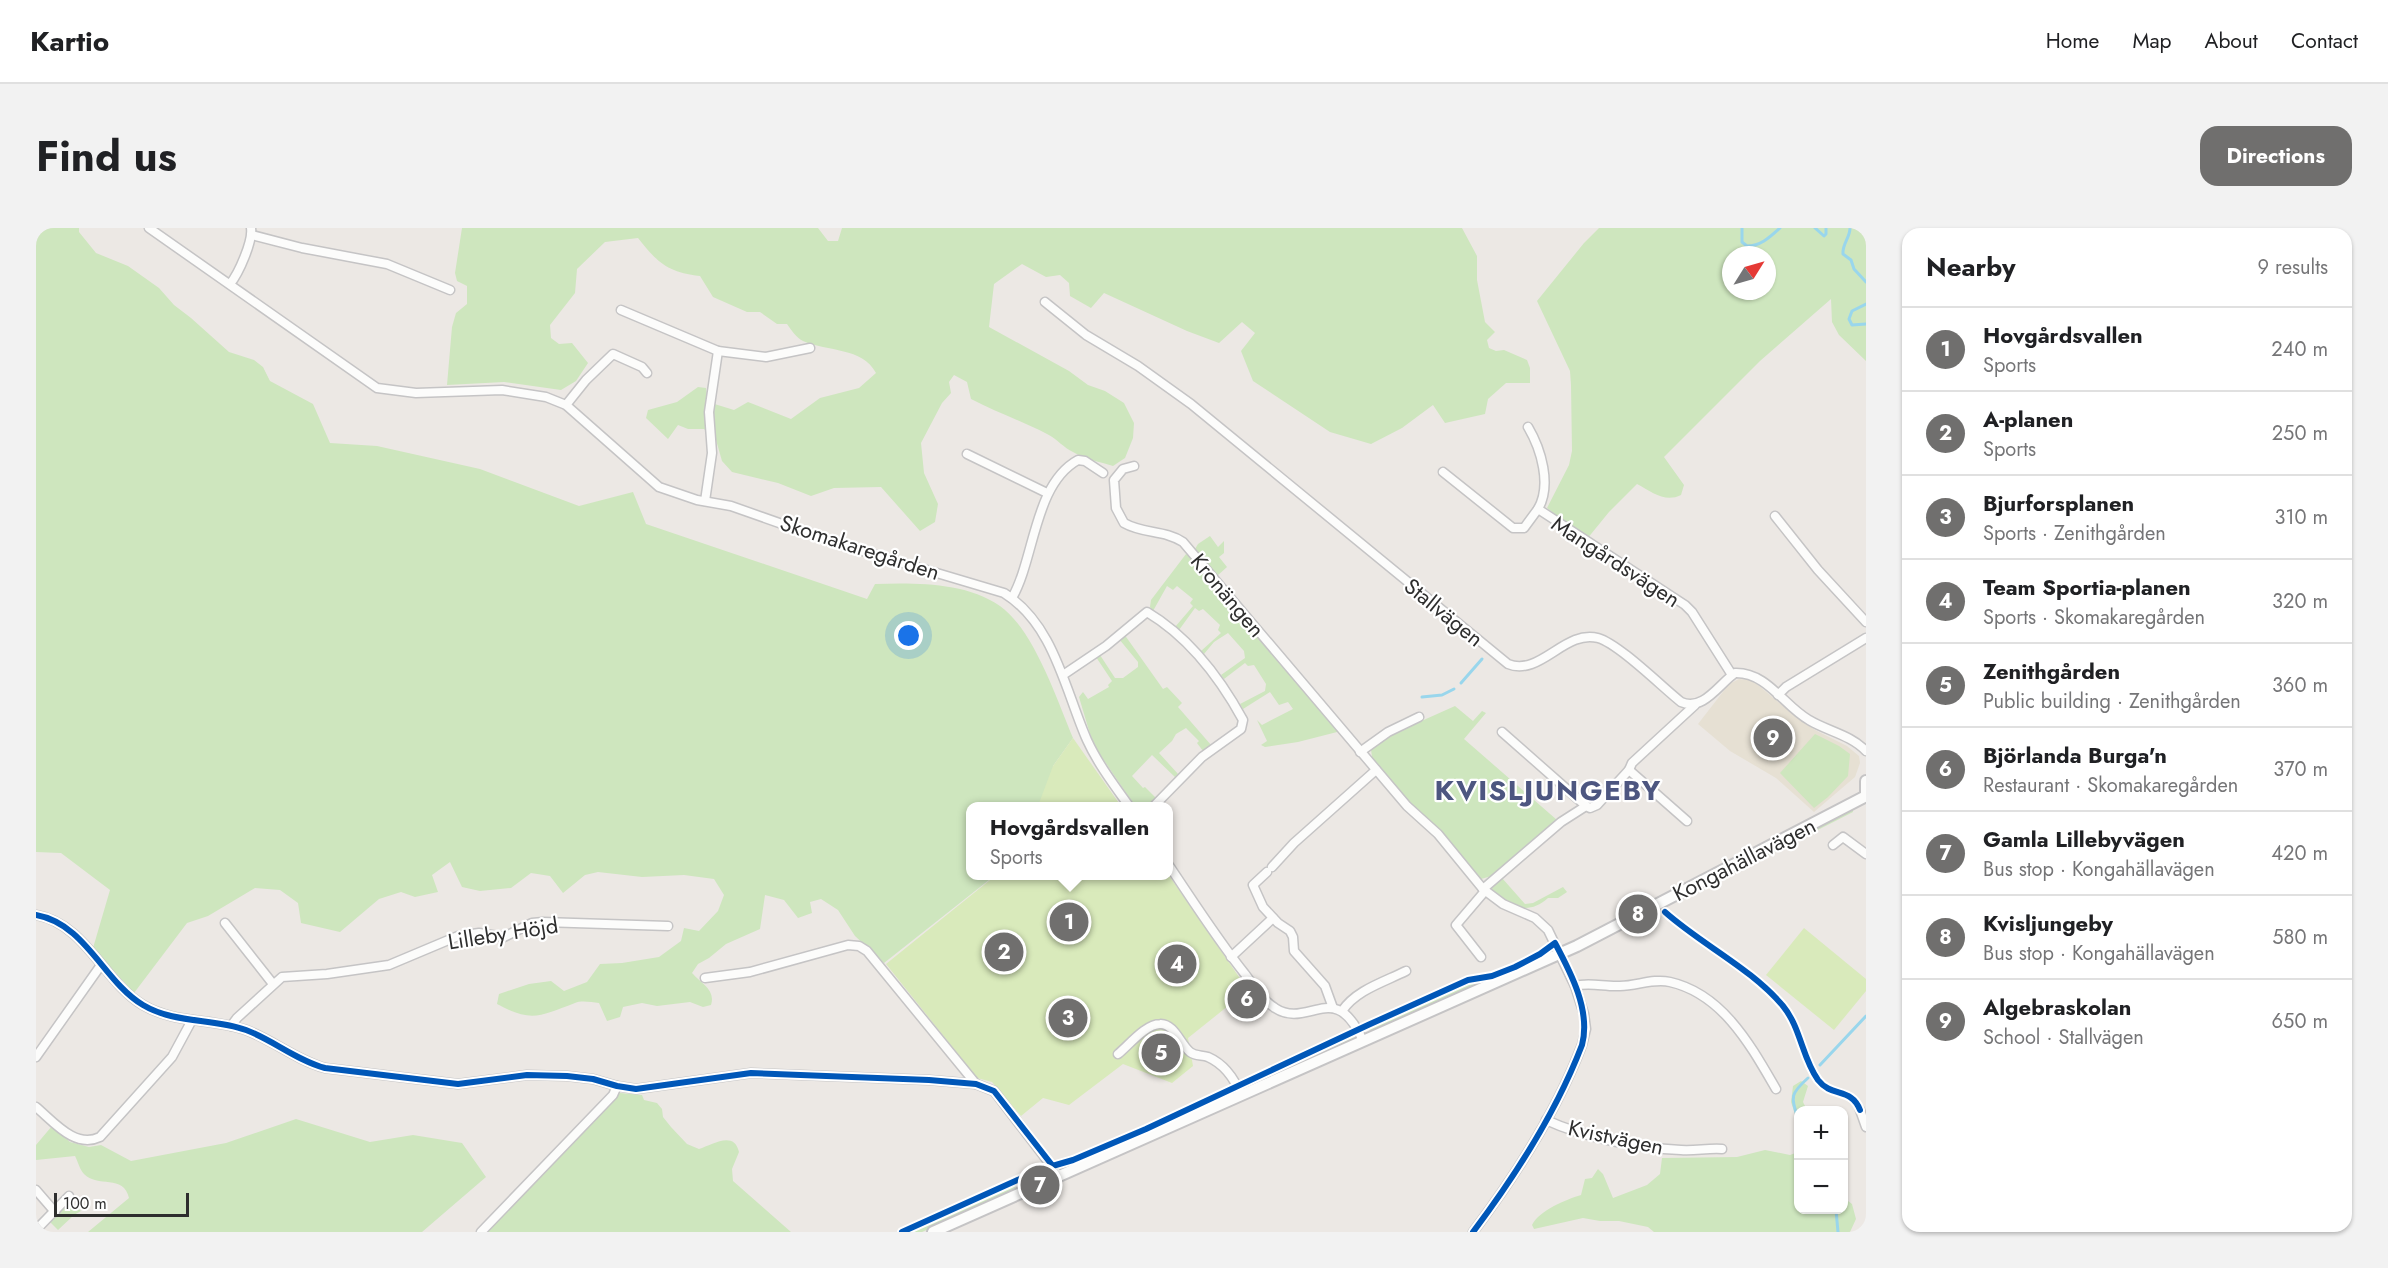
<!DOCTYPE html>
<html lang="en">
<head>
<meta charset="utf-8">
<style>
  body { margin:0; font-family:Jost,sans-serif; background:#f2f2f2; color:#202124 }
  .controls { position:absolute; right:18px; bottom:18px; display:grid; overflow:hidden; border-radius:12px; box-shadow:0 2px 4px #0004 }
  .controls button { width:54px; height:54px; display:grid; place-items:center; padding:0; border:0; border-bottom:2px solid #e0e0e0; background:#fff; color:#202124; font:30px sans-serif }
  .compass { position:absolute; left:1686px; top:18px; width:54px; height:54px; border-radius:50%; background:#fff; box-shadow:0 2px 4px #0004; rotate:53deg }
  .scale { position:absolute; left:18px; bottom:15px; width:135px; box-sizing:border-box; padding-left:6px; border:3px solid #2e2e2e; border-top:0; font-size:16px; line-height:21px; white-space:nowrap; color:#2e2e2e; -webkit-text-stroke:4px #fff; paint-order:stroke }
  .you { position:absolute; left:873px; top:408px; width:21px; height:21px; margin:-15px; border:4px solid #fff; border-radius:50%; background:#1a73e8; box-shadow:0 0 0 9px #1a73e833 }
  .badge { display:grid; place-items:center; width:39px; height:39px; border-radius:50%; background:#706f6e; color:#fff; font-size:20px; font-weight:700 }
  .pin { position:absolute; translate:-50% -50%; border:3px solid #fff; box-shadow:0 2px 6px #0006 }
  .popup { position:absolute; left:930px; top:574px; width:207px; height:78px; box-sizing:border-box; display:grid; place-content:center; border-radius:12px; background:#fff; filter:drop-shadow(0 2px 4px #0005); font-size:20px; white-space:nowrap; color:#757577 }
  .popup b { font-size:22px; color:#202124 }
  .popup::after { content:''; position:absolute; left:50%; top:100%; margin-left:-12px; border:12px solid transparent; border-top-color:#fff }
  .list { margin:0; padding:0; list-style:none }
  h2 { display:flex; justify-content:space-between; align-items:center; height:78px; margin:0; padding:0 24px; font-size:26px }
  h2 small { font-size:20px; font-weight:400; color:#757577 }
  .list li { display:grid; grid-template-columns:39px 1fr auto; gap:18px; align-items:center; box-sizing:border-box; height:84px; padding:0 24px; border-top:2px solid #e0e0e0 }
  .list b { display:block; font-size:22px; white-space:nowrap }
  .list p { margin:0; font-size:20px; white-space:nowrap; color:#757577 }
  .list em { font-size:20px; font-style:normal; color:#757577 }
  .map { position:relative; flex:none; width:1830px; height:1004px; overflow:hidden; border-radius:18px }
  header { display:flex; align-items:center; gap:36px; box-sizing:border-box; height:84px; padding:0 30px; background:#fff; border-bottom:2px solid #e0e0e0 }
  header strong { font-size:28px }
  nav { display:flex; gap:33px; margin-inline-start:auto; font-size:21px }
  .intro { display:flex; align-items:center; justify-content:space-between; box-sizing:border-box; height:144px; padding:0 36px }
  h1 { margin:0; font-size:42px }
  .button { padding:15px 27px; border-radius:18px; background:#706f6e; color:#fff; font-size:21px; font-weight:700 }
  main { display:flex; gap:36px; padding:0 36px }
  aside { flex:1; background:#fff; border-radius:18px; box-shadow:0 2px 4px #0004 }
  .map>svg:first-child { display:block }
</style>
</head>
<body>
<header>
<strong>Kartio</strong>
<nav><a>Home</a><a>Map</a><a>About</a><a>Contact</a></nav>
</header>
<div class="intro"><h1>Find us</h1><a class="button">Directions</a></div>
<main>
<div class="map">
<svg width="1830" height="1004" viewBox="0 0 1830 1004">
  <rect width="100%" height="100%" fill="#ece8e4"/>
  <polygon fill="#e6e0d3" points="1703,451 1716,452 1759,488 1779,502 1811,518 1823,528 1824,535 1819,549 1778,584 1740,550 1694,523 1662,496 1693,456"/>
  <g fill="#cee6be" fill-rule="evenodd">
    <path d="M 0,0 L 43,0 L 43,4 L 60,25 L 92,38 L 123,60 L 138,77 L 155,90 L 193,124 L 218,132 L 227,139 L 234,153 L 277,176 L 294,215 L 341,218 L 444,241 L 543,278 L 597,264 L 610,296 L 831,371 L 839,356 C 879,355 929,354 964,378 C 998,402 1021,472 1037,510 L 1017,538 L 1080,578 L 934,578 L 934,648 L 958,648 L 848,735 L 819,708 L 802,682 L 785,671 L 774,674 L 776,685 L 762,690 L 748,672 L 729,667 L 724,701 L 690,716 L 673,730 L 662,736 L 656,745 C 665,755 680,762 675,777 L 667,779 L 654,774 L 621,778 L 606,775 L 587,779 L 584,789 L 571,793 L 563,775 C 555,774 545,772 539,775 C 504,788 496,795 461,776 L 463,766 L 493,756 L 515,753 L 528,763 L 551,754 L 564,736 L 586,735 L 623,729 L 645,713 L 648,700 L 663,703 L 682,683 L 688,667 L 678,651 L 648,647 L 606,649 L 562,644 L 549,647 L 527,665 L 514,648 L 495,645 L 475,660 L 444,663 L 426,659 L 414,634 L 396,647 L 402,664 L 379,669 L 365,664 L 343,671 L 304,704 L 265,695 L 262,675 L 244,662 L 219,660 L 172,688 L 151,695 L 98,765 L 57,720 L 74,662 L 25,625 L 0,624 Z"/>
    <path d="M 426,0 L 782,0 L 792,13 L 802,13 L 806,0 L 1426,0 L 1441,28 L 1441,52 L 1449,94 L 1459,104 L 1451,112 L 1453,120 L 1460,123 L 1468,122 L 1491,132 L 1494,140 L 1494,155 L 1470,155 L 1452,171 L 1449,186 L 1409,195 L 1397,177 L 1366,200 L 1335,216 L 1294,204 L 1217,153 L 1205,123 L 1219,105 L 1206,94 L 1183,115 L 1151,103 L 1068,65 L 1055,80 L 1034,68 L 1033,55 L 1024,47 L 1010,49 L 986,36 L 958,56 L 953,99 L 1033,143 L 1052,157 L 1069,163 L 1088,175 L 1098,195 L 1097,210 L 1089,230 L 1077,238 C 1064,234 1049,231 1037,224 C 1028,220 1021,211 1011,206 C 986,193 960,184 935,171 L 931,154 L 918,147 L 913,154 L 915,165 L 906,175 L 885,215 L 888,245 L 902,276 L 899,294 L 884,303 L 845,259 L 798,260 L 775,268 L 742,255 L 696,244 L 686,233 L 680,212 L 668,201 L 652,201 L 642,197 L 632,211 L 610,190 L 612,182 L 641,174 L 662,159 L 670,160 L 672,174 L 698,182 L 712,174 L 755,191 L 784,170 L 823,160 L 840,145 C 826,119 792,124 767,113 C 761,110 755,102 751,96 L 741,96 L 724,84 L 711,84 L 677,69 L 664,48 C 631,44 622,35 602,10 L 569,14 L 541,41 L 539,65 L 514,97 L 515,110 L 523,116 L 536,115 L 552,135 L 540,153 L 525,162 L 468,154 L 411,157 L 416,99 L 420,85 L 431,76 L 431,58 L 421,53 L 419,45 Z"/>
    <path d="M 1563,0 L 1830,0 L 1830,133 L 1803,107 L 1796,94 L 1795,71 L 1724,133 L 1628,229 L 1648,257 L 1645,267 C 1629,275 1616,264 1601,256 L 1573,284 L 1551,311 L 1511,280 L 1533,237 L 1536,223 L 1535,157 L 1534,143 L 1501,73 L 1548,15 ZM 1695,27 L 1731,27 L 1731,63 L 1695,63 Z"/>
    <polygon points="1174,308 1182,319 1188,313 1188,325 1183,329 1191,339 1181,348 1159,321 1162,316"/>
    <polygon points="1150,326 1156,330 1305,503 1262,514 1229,519 1225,517 1231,513 1221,492 1226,497 1257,481 1252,474 1243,477 1234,464 1207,481 1204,476 1229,463 1230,456 1218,437 1212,438 1209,435 1188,451 1185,447 1209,430 1208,423 1192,405 1178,414 1168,426 1165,423 1185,405 1182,402 1184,397 1167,381 1163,383 1159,380 1143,402 1139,399 1157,378 1154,375 1157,371 1141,358 1137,362 1131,358 1117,383 1114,379 1115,372"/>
    <polygon points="1088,406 1127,461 1131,459 1146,475 1142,479 1175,517 1167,523 1161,515 1163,513 1150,500 1140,506 1136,513 1123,525 1142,546 1139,549 1116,527 1096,548 1107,560 1109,559 1120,570 1113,578 1099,578 1063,525 1054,506 1043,469 1047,464 1052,471 1073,459 1072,457 1076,453 1060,429 1064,427 1079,450 1087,450 1102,439 1102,434 1083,411"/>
    <polygon points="1419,478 1437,493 1446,483 1450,485 1428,511 1521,592 1459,647 1445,651 1373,577 1337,535 1335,522 1343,512"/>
    <polygon points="1779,506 1803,518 1814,526 1812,548 1792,569 1778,580 1744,545"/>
    <polygon points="1817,582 1817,584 1645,672 1794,592"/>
    <path d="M 1466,650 L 1489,676 L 1497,675 L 1527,659 L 1531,664 L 1522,670 L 1512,670 C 1492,688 1474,679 1456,663 L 1456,658 Z"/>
    <polygon points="1449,753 1337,803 1329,801 1433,755"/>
    <polygon points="1319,805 1317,812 1211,859 1208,857"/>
    <polygon points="1765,853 1772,858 1767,874 1771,882 1762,882 1762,895 1755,874 1757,858"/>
    <path d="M 584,865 L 606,867 L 608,872 L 621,875 L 626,881 L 627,889 L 635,899 L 651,916 L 663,921 C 676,917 698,902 703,924 L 696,941 L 697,953 L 755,1004 L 448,1004 Z"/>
    <path d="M 260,891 L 334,914 L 377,907 L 426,915 L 450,949 L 386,1004 L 52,1004 L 93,970 C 88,946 61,960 48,946 C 44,942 42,934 39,928 L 0,932 L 0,917 L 16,898 L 34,914 L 53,919 L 65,917 L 95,933 L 190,915 Z"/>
    <path d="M 1729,922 L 1754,927 L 1762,924 L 1762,982 L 1808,982 L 1808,970 L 1816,976 L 1820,991 L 1814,1004 L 1618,1004 L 1612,999 L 1583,993 L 1564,993 L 1547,990 L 1498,1001 L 1496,997 C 1504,982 1529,972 1545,967 L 1549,951 L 1556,950 L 1562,941 L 1567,946 L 1577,970 L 1611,957 L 1624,946 L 1626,930 L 1701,929 Z"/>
    <polygon points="977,956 980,959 964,969 886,1004 870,1004"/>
    <polygon points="34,973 45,983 38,987 22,1002 14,994"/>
  </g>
  <g fill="#d9eabb">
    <polygon points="1037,510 1085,578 1002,578 1017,538"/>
    <polygon points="1132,646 1212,762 1152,810 1157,838 1136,855 1087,836 1033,877 1007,870 985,888 956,854 941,850 850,736 959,648"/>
    <polygon points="1768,700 1830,751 1830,763 1798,802 1730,747"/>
  </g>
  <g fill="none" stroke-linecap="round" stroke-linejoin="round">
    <g stroke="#99d6ec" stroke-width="3">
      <path d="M 1706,0 L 1706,14 L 1711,18 C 1725,18 1734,9 1744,0"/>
      <polyline points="1779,0 1788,8 1790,6 1790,0"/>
      <path d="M 1814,0 C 1814,10 1806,16 1807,26 L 1815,32 L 1818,41 L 1830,54"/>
      <polyline points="1830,76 1816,83 1813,91 1816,97 1830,96"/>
      <polyline points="1425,455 1446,431"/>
      <polyline points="1386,469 1406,467 1418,461"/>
      <polyline points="1784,837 1830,788"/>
      <path d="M 1762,890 C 1754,869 1755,865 1772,850"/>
      <polyline points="1800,982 1802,1004"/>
    </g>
    <g stroke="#c5c4c5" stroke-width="11">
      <g id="minor">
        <path d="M 113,0 L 341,160 L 380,165 L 466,162 L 510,169 L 530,177 L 623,259 L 661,272 L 695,278 L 800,315 L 968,365 C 1018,396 1029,462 1051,512 C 1062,536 1078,557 1093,578"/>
        <polyline points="216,7 266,20 351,36 414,62"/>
        <path d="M 194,56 C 203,45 217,13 215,0"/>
        <path d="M 1009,74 L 1050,107 L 1102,138 L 1155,176 L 1472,436 C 1504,449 1529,401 1562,410 C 1583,416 1626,459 1645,474 C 1667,484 1683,456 1699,445 C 1731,444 1748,478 1773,492 C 1791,503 1815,507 1830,523"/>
        <polyline points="585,82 682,123"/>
        <polyline points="530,177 550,152 577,126 606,139 611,145"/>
        <path d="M 1492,199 C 1505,221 1516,257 1502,281"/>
        <polyline points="931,226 1011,265"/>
        <path d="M 1098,238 L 1087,241 L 1078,252 L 1080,280 L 1088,295 C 1107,306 1129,302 1147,314 L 1371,578 L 1402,606 L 1447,661 L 1467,676 L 1499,690 L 1512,702 L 1539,758 L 1548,786 L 1550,801 L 1546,817 C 1520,885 1480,947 1437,1004"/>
        <polyline points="1407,244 1477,300 1488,300 1502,281 1649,377 1656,384 1696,447"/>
        <polyline points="669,273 676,225 673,184 682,123 730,129 774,120"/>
        <polyline points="1739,288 1782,342 1830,394"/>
        <path d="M 976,370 C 999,330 998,256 1042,232 L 1049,233 L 1067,245"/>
        <path d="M 1027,447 L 1070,418 L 1111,384 C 1153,409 1184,450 1207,492 L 1205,501 L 1166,529 L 1118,578"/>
        <polyline points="1742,467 1750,459 1830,410"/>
        <polyline points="1466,504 1550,578"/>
        <polyline points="1324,524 1352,504 1383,489"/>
        <polyline points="1593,542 1651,593"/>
        <polyline points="1797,617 1807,609 1830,626"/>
        <path d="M 1132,636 C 1157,673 1181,711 1209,746 C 1218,758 1226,772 1239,780 C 1272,802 1299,749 1327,813"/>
        <polyline points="1236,639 1258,615 1340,542"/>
        <polyline points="1231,644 1217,657 1227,679 1242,695 1254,703 1257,709 1258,723 1289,758 1297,780"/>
        <polyline points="1447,661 1525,594 1550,578 1554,580 1561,577 1593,542 1596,535 1659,477"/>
        <path d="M 0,687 C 50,696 67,753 107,777 C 139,796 177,790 210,802 C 237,812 260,832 289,840 L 422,856 L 491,847 L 531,848 L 557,851 L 581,858 L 600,861 L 715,845 L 893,852 L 940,856 L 958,863 L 1023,948"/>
        <polyline points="189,695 237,756"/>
        <polyline points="1195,729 1237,690"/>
        <polyline points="1445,729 1420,697 1449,663"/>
        <polyline points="669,750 714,744 812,717 823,718 831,723 940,856"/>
        <path d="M 1539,758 C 1553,754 1569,759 1584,758 C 1601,758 1617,750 1634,754 C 1687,766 1715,818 1740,861"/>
        <path d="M 1306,783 C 1320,762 1348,754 1370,743"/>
        <polyline points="195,798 201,790 246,749 291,746 353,737 422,708 443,705 468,709 496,695 507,694 632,698"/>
        <path d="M 1082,826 C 1093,817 1110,796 1124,796 C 1138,795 1145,817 1154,824 C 1159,828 1166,827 1172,829 C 1188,836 1199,852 1205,867"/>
        <polyline points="0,829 65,737"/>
        <path d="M 0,879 C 18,894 39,921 64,909 L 136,829 L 156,792"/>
        <polyline points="1824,882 1830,899"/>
        <path d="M 1510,892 C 1549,910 1602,920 1645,922 C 1659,923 1672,920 1686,921"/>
        <polyline points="0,962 19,984"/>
        <polyline points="0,1002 33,968"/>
        <polyline points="445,1004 577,867 581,858"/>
      </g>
    </g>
    <g stroke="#c5c4c5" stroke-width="14">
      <g id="tertiary">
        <polyline points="1830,553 1830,565"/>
        <polyline points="897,1004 1541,718 1830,568"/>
      </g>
    </g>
    <use href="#minor" stroke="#fcfcfb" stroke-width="8"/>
    <use href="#tertiary" stroke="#fcfcfb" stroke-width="10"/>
    <g stroke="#fff" stroke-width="10">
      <g id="cycleway">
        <path d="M 1629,684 C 1666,717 1715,740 1747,778 C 1765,800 1766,830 1782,852 C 1796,870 1815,859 1824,882"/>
        <path d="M 0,687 C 50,696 67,753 107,777 C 139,796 177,790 210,802 C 237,812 260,832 289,840 L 422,856 L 491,847 L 531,848 L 557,851 L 581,858 L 600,861 L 715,845 L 893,852 L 940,856 L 958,863 L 1016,937"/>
        <path d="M 866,1004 L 1006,941 L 1037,932 L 1110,901 L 1332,797 L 1432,752 L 1456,748 L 1479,739 L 1504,726 L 1519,715 C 1535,745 1555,783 1546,817 C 1520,885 1480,947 1437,1004"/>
      </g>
    </g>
    <use href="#cycleway" stroke="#0057b8" stroke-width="6"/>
  </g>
  <g text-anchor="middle" stroke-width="4.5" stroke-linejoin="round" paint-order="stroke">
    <g font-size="22" fill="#2e2e2e" stroke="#fff">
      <text transform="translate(824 319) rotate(18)" y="8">Skomakaregården</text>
      <text transform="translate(1580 333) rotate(33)" y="8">Mangårdsvägen</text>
      <text transform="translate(1192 367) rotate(50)" y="8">Kronängen</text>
      <text transform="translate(1408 384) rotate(39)" y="8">Stallvägen</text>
      <text transform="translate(1708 631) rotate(-27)" y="8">Kongahällavägen</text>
      <text transform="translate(467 705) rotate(-9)" y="8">Lilleby Höjd</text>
      <text transform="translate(1580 909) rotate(12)" y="8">Kvistvägen</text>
    </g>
    <g font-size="28" font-weight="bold" letter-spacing="1.5" fill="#4d5680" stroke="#fff">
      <text x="1512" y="572">KVISLJUNGEBY</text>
    </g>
  </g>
</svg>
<div class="controls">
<button>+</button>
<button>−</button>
</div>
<svg class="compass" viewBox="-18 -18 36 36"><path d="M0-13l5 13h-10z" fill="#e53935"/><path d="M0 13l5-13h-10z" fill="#757577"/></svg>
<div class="scale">100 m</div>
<div class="you"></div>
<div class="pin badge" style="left:1033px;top:694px">1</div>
<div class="popup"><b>Hovgårdsvallen</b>Sports</div>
<div class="pin badge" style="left:968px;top:724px">2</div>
<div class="pin badge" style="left:1032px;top:790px">3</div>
<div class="pin badge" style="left:1141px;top:736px">4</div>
<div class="pin badge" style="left:1125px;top:825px">5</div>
<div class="pin badge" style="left:1211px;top:771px">6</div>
<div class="pin badge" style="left:1004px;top:957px">7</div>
<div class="pin badge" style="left:1602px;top:686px">8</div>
<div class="pin badge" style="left:1737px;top:510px">9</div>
</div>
<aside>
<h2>Nearby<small>9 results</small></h2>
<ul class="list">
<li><span class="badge">1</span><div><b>Hovgårdsvallen</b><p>Sports</p></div><em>240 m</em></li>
<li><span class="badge">2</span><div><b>A-planen</b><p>Sports</p></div><em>250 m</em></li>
<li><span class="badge">3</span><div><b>Bjurforsplanen</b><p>Sports · Zenithgården</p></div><em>310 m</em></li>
<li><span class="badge">4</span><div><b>Team Sportia-planen</b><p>Sports · Skomakaregården</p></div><em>320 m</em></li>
<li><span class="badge">5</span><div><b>Zenithgården</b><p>Public building · Zenithgården</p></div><em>360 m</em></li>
<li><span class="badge">6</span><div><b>Björlanda Burga'n</b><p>Restaurant · Skomakaregården</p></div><em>370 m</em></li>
<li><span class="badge">7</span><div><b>Gamla Lillebyvägen</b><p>Bus stop · Kongahällavägen</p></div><em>420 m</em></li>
<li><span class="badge">8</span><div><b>Kvisljungeby</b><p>Bus stop · Kongahällavägen</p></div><em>580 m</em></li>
<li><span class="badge">9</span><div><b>Algebraskolan</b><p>School · Stallvägen</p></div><em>650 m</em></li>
</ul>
</aside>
</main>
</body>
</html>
